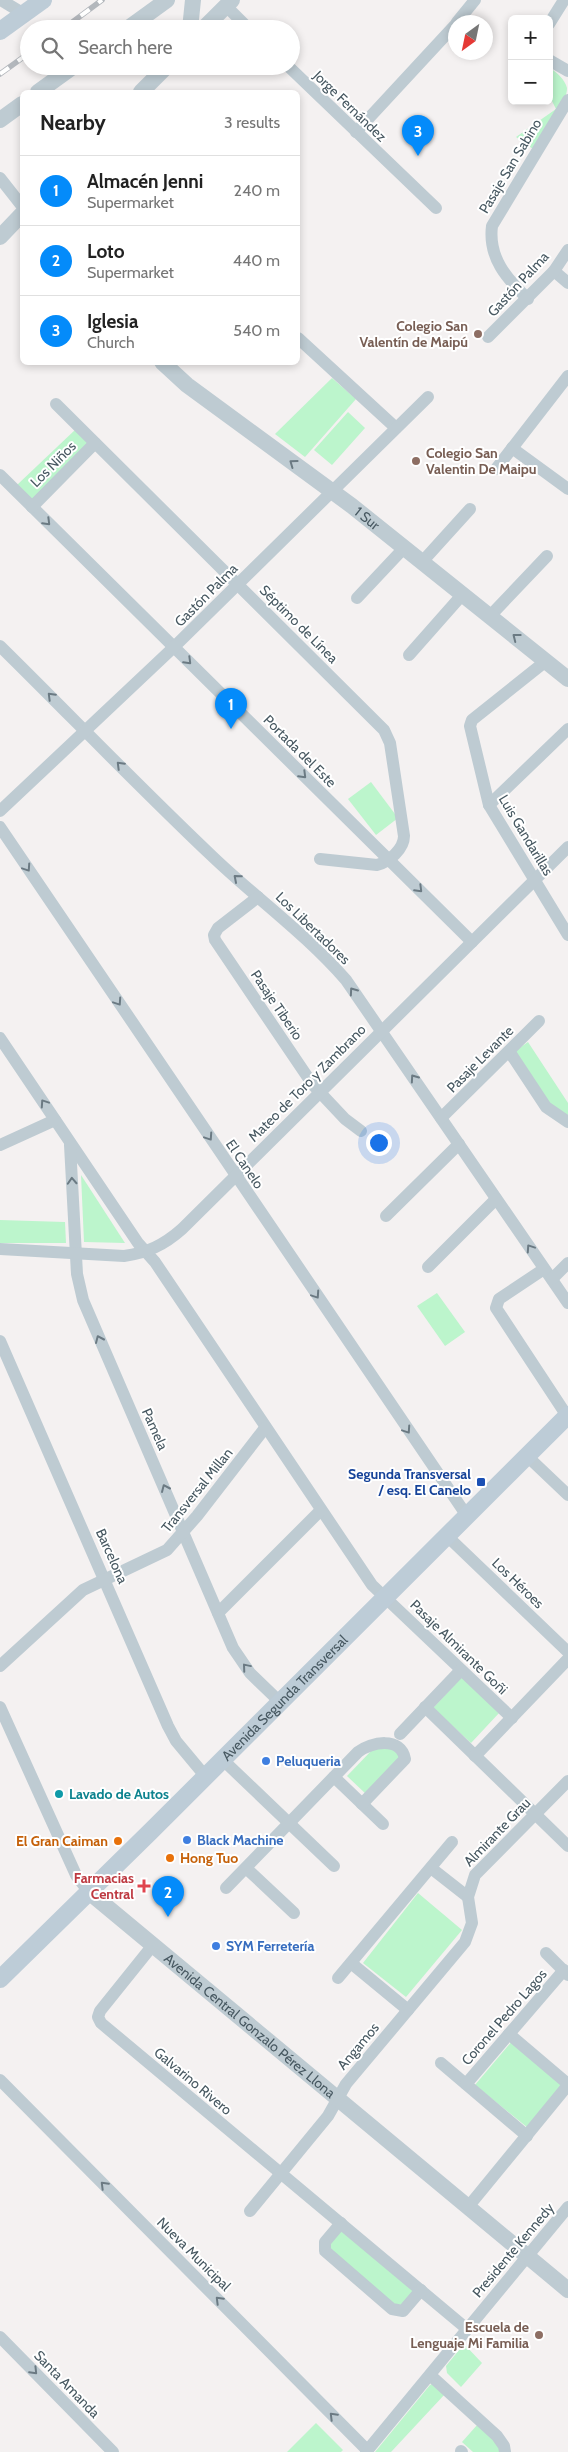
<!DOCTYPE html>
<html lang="en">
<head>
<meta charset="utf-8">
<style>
  body { margin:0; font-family:Cabin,sans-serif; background:#f2f2f2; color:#222 }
  .controls { position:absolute; right:15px; top:15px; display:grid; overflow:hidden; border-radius:8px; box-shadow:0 2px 8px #0003 }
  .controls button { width:45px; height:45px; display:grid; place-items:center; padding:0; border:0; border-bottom:1px solid #e0e0e0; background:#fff; color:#222; font:25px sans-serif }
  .compass { position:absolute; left:448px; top:15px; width:45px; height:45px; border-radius:50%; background:#fff; box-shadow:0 2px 8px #0003; rotate:213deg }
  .you { position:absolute; left:378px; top:1142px; width:18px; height:18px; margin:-12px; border:4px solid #fff; border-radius:50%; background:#1a73e8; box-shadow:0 0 0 8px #1a73e833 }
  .badge { display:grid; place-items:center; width:32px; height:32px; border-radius:50%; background:#048bfa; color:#fff; font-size:16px; font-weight:700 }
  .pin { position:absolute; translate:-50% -41px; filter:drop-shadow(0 1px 2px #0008) }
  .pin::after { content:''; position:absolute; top:26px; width:18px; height:15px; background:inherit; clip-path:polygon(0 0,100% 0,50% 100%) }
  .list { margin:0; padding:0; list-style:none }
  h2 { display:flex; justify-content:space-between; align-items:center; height:65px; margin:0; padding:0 20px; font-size:21px }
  h2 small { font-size:16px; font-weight:400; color:#767676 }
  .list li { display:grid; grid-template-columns:32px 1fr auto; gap:15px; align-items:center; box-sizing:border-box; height:70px; padding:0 20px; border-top:1px solid #e0e0e0 }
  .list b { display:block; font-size:19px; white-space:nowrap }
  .list p { margin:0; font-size:16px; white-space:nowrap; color:#767676 }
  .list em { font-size:16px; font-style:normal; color:#767676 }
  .icon { flex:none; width:28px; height:28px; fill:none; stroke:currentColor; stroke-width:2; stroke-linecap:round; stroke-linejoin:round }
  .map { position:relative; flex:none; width:568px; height:2452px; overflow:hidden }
  .search { position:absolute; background:#fff; box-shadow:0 2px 8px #0003; left:20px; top:20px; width:280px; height:55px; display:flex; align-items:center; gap:12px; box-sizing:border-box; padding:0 18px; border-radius:28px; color:#767676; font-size:19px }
  .panel { position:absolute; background:#fff; box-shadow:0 2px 8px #0003; left:20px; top:90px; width:280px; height:275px; border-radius:8px }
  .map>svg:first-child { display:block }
</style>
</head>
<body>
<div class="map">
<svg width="568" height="2452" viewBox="0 0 568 2452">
  <rect width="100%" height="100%" fill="#f4f1f1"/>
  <g fill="#bcf5cc">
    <path d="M 549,67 C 556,72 565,79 567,88 C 568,102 541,137 533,149 L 516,137 L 556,109 L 549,95 Z"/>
    <polygon points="332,378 356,399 305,457 275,434"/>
    <polygon points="348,412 365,428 332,465 314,450"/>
    <polygon points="76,429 91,444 32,501 17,485"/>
    <polygon points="371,782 398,818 376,835 348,799"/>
    <polygon points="528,1042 568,1103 568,1118 554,1111 515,1051"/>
    <polygon points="81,1175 125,1243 84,1242"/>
    <polygon points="0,1220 65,1222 66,1243 0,1243"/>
    <polygon points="437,1293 465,1332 445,1346 417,1306"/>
    <polygon points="462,1677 500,1712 471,1743 433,1708"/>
    <polygon points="391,1746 402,1757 367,1795 347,1776 374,1748"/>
    <polygon points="418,1893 462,1930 406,1997 363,1963"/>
    <polygon points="513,2040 564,2083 528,2128 475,2085"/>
    <polygon points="340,2231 348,2232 411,2286 413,2293 404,2305 392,2304 329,2252 329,2245"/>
    <polygon points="464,2344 482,2363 461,2387 447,2373 446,2366"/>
    <polygon points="434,2383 445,2394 391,2452 375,2452 430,2385"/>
    <polygon points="316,2423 343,2450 341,2452 287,2452"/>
    <polygon points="478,2424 497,2441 500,2452 473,2452 462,2442"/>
  </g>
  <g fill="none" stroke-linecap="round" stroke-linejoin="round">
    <g stroke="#becbd2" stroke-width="12">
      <polyline points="1,0 24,14"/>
      <polyline points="226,6 249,29"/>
      <polyline points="457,22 475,0"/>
      <polyline points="549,24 564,0"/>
      <polyline points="549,60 568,71"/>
      <polyline points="288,66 436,208"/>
      <polyline points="356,132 456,24"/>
      <polyline points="0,178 22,206"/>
      <polyline points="554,271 568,283"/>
      <path d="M 528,299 C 507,279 488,258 492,226 L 568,100"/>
      <polyline points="488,337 554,271 568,250"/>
      <polyline points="298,338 396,428"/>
      <path d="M 56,404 L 384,730 L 390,743 L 404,836 C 404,849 389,862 377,865 L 320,859"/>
      <polyline points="512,448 568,489"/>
      <polyline points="496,469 568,376"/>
      <polyline points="0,475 472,942"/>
      <polyline points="32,507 95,443"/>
      <polyline points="422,562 470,509"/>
      <polyline points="357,598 404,548"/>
      <polyline points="490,616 547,556"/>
      <path d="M 0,646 C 71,716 140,788 213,857 C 257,899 306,934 346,980 L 568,1303"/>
      <polyline points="409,655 462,595"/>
      <polyline points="546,661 472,720 470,726 489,805 568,935"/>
      <polyline points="489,805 568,729"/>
      <polyline points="0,811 174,647 428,397"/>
      <polyline points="0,827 467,1516"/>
      <polyline points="258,897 218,928 214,935 215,940 313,1085 345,1119 361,1131"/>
      <polyline points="0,1038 138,1243 155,1262 372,1585 512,1718"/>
      <polyline points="509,1051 546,1107 568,1122"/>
      <polyline points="441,1118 539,1021"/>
      <polyline points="0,1145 55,1120"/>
      <polyline points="70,1145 77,1274 83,1300 233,1648 250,1673 280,1702"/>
      <polyline points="386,1216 459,1144"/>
      <path d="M 0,1249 L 124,1256 C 147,1253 164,1245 182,1229 L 568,847"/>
      <polyline points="428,1267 496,1199"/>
      <polyline points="544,1269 499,1299 496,1308 567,1416"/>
      <polyline points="552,1279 568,1263"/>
      <polyline points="0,1341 168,1726 176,1741 206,1777"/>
      <polyline points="527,1456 568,1495"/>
      <polyline points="447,1536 568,1652"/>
      <polyline points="218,1613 320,1511"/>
      <polyline points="0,1666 83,1590 167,1550 197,1516 265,1428"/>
      <polyline points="0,1707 76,1875 89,1892"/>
      <polyline points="425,1707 568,1846"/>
      <polyline points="400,1734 461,1670"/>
      <polyline points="475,1756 568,1659"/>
      <polyline points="223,1760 334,1866"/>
      <polyline points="334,1777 383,1824"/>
      <polyline points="246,1868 294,1913"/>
      <polyline points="431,1868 468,1897"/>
      <path d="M 226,1888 L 358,1752 C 371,1742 401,1736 405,1759 L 362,1804"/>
      <polyline points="153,1945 100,2011 98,2017 101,2023 467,2329"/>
      <polyline points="546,1953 568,1975"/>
      <polyline points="351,1963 408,2010"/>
      <polyline points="338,1978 452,1842"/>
      <polyline points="509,2034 568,2084"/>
      <polyline points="441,2063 527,2136"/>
      <polyline points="0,2080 367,2450"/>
      <polyline points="466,2084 564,1970"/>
      <polyline points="468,2207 568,2085"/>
      <polyline points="250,2211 328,2116 346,2084 465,1942 472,1923 468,1897 475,1875 568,1781"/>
      <polyline points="341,2223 325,2242 325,2251 392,2309 403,2311 421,2290"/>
      <polyline points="0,2337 113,2452"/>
      <polyline points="430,2375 497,2436 504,2446 505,2452"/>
      <polyline points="461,2451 462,2452"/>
      <polyline points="366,2452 568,2207"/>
    </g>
    <g stroke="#becbd2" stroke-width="16">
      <polyline points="127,29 167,0"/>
      <polyline points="190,29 193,0"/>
      <polyline points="203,29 232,0"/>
      <polyline points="38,92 74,66"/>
      <polyline points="141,92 167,66"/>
      <polyline points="0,120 22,104"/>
      <polyline points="0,237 22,214"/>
      <path id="s1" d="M 162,362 L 187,385 L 352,506 L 568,679"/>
      <path id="s2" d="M 89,1892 L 568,2290"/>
    </g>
    <g stroke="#bdccd7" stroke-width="18">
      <polyline points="0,31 43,0"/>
      <path id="s3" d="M 0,1979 L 150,1832 L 568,1415"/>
    </g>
    <g stroke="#b3b7bc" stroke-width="5.5">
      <g id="rail">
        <polyline points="63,29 102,0"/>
        <polyline points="0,74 29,53"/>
      </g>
    </g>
    <use href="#rail" stroke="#fff" stroke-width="4" stroke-dasharray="11" stroke-linecap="butt"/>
  </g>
  <defs><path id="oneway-chevron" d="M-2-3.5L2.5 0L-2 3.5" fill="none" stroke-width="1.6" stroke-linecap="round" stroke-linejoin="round" transform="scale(1.25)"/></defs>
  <g stroke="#6b7a83">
    <use href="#oneway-chevron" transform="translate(293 463) rotate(-144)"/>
    <use href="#oneway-chevron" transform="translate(47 522) rotate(45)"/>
    <use href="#oneway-chevron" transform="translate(516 637) rotate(-142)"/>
    <use href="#oneway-chevron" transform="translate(188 661) rotate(45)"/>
    <use href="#oneway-chevron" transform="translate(51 696) rotate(-135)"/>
    <use href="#oneway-chevron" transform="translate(120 765) rotate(-135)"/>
    <use href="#oneway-chevron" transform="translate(303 775) rotate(45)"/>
    <use href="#oneway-chevron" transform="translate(27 868) rotate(56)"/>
    <use href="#oneway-chevron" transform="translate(237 878) rotate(-139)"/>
    <use href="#oneway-chevron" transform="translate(419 889) rotate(45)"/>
    <use href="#oneway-chevron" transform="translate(353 991) rotate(-125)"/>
    <use href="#oneway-chevron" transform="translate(118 1002) rotate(56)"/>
    <use href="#oneway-chevron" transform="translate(414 1078) rotate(-125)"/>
    <use href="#oneway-chevron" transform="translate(44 1103) rotate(-124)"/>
    <use href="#oneway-chevron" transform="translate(209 1137) rotate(56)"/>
    <use href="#oneway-chevron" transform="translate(72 1181) rotate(-93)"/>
    <use href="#oneway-chevron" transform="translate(530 1248) rotate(-124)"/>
    <use href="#oneway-chevron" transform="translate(316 1295) rotate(56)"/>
    <use href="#oneway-chevron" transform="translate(99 1339) rotate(-114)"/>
    <use href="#oneway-chevron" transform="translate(407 1430) rotate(56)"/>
    <use href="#oneway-chevron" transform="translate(165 1488) rotate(-114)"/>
    <use href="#oneway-chevron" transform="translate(246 1667) rotate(-130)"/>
    <use href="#oneway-chevron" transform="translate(104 2185) rotate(-135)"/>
    <use href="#oneway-chevron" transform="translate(219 2300) rotate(-135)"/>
    <use href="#oneway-chevron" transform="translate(34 2371) rotate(46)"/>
    <use href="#oneway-chevron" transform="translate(333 2416) rotate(-135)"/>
  </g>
  <g fill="#8d6e63" stroke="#fff" stroke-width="2">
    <circle cx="478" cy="334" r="5"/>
    <circle cx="416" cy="461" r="5"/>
    <circle cx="539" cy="2335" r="5"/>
  </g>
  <rect fill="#1a4fb4" stroke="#fff" stroke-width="2" x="476" y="1477" width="10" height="10" rx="2.5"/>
  <g fill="#3f7fe0" stroke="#fff" stroke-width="2">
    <circle cx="266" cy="1761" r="5"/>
    <circle cx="187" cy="1840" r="5"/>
    <circle cx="216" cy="1946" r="5"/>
  </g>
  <circle fill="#0f9aa8" stroke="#fff" stroke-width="2" cx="59" cy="1794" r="5"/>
  <g fill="#e8710a" stroke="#fff" stroke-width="2">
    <circle cx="118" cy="1841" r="5"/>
    <circle cx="170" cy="1858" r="5"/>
  </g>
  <path fill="#e0444e" stroke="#fff" stroke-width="2" d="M141.5 1878.5h5v5h5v5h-5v5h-5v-5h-5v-5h5z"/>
  <g text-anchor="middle" stroke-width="4" stroke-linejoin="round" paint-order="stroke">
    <g font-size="14" fill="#475861" stroke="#fff">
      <text transform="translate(350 106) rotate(44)" y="5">Jorge Fernández</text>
      <text transform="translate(510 166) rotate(-59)" y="5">Pasaje San Sabino</text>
      <text transform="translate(518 284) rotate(-47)" y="5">Gastón Palma</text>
      <text transform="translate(53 464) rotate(-45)" y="5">Los Niños</text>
      <text dy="5" stroke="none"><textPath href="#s1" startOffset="258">1 Sur</textPath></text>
      <text transform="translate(206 595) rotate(-45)" y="5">Gastón Palma</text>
      <text transform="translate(299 624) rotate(45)" y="5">Séptimo de Línea</text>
      <text transform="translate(300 751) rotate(45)" y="5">Portada del Este</text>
      <text transform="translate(526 835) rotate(59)" y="5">Luis Gandarillas</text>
      <text transform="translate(313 928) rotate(44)" y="5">Los Libertadores</text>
      <text transform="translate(277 1005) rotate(56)" y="5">Pasaje Tiberio</text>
      <text transform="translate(480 1059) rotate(-45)" y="5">Pasaje Levante</text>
      <text transform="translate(307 1083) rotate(-45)" y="5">Mateo de Toro y Zambrano</text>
      <text transform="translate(245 1164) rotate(56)" y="5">El Canelo</text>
      <text transform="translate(155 1429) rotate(66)" y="5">Pamela</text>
      <text transform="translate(197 1490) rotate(-51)" y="5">Transversal Millan</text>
      <text transform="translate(112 1556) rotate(66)" y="5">Barcelona</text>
      <text transform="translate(518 1583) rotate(44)" y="5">Los Héroes</text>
      <text transform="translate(459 1647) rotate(44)" y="5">Pasaje Almirante Goñi</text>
      <text dy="5" stroke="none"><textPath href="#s3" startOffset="400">Avenida Segunda Transversal</textPath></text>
      <text transform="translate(497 1832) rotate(-46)" y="5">Almirante Grau</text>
      <text transform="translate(504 2017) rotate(-49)" y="5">Coronel Pedro Lagos</text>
      <text dy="5" stroke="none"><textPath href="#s2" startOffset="209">Avenida Central Gonzalo Pérez Llona</textPath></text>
      <text transform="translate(358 2046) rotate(-50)" y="5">Angamos</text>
      <text transform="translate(193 2081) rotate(40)" y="5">Galvarino Rivero</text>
      <text transform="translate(513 2250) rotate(-50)" y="5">Presidente Kennedy</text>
      <text transform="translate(194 2254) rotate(45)" y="5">Nueva Municipal</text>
      <text transform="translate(67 2384) rotate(46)" y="5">Santa Amanda</text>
    </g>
    <g font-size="14" font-weight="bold" fill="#785e54" stroke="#fff" text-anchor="end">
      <text x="468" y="331">Colegio San<tspan x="468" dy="16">Valentín de Maipú</tspan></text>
      <text x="426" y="458" text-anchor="start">Colegio San<tspan x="426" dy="16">Valentin De Maipu</tspan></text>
      <text x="529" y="2332">Escuela de<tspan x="529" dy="16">Lenguaje Mi Familia</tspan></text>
    </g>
    <g font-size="14" font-weight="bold" fill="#164399" stroke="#fff" text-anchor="end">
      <text x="471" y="1479">Segunda Transversal<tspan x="471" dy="16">/ esq. El Canelo</tspan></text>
    </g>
    <g font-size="14" font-weight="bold" fill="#366cbe" stroke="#fff" text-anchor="start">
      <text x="276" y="1766">Peluqueria</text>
      <text x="197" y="1845">Black Machine</text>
      <text x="226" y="1951">SYM Ferretería</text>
    </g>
    <g font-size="14" font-weight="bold" fill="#0d838f" stroke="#fff" text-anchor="start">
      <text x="69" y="1799">Lavado de Autos</text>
    </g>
    <g font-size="14" font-weight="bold" fill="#c56008" stroke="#fff" text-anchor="end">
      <text x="108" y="1846">El Gran Caiman</text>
      <text x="180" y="1863" text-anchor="start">Hong Tuo</text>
    </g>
    <g font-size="14" font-weight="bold" fill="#be3a42" stroke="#fff" text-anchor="end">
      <text x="134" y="1883">Farmacias<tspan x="134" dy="16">Central</tspan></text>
    </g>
  </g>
</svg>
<div class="controls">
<button>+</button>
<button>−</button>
</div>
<svg class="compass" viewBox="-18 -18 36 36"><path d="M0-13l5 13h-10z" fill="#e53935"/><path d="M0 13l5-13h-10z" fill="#767676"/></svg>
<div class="you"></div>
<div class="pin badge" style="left:231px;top:729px">1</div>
<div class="pin badge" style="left:168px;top:1917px">2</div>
<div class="pin badge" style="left:418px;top:156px">3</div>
<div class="search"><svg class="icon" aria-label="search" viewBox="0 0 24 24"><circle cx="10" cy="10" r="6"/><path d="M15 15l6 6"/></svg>Search here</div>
<section class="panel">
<h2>Nearby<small>3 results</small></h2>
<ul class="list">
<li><span class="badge">1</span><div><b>Almacén Jenni</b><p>Supermarket</p></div><em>240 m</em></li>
<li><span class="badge">2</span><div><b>Loto</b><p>Supermarket</p></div><em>440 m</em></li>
<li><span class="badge">3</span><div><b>Iglesia</b><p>Church</p></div><em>540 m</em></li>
</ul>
</section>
</div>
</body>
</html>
